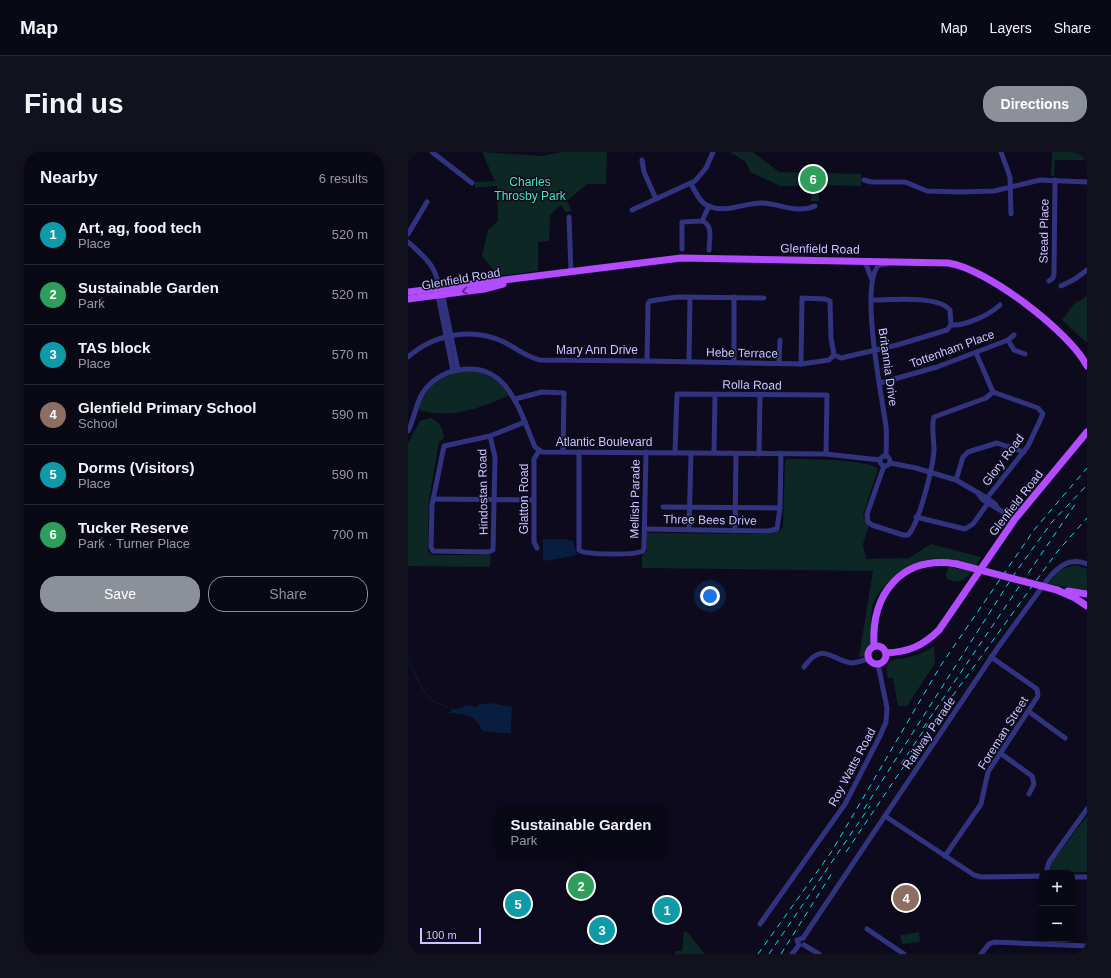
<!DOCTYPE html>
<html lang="en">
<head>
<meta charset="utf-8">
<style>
  body { margin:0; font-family:Helvetica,sans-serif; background:#12111e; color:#f1f3f6 }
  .controls { position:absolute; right:12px; bottom:12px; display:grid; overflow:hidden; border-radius:8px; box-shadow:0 2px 6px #0003 }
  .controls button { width:36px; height:36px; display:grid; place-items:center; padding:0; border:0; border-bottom:1px solid #292934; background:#090815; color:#f1f3f6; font:20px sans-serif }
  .scale { position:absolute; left:12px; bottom:10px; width:61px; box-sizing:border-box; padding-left:4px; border:2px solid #c9c5ff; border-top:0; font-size:11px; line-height:14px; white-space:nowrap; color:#c9c5ff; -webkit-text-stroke:3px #0c0a1c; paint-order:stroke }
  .you { position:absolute; left:302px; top:444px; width:14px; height:14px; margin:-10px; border:3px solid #fff; border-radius:50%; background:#1a73e8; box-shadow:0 0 0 6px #1a73e833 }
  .badge { display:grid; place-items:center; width:26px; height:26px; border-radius:50%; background:#8c9099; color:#fff; font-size:13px; font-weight:700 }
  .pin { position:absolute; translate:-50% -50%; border:2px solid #fff; box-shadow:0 1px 4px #0006 }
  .popup { position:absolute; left:88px; top:654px; width:170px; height:52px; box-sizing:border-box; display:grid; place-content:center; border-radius:8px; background:#090815; filter:drop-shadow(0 1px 3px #0005); font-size:13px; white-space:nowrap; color:#999aa0 }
  .popup b { font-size:15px; color:#f1f3f6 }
  .popup::after { content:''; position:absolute; left:50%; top:100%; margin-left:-8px; border:8px solid transparent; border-top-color:#090815 }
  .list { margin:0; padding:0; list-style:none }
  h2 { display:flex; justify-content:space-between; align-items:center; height:52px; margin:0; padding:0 16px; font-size:17px }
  h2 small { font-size:13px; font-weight:400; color:#999aa0 }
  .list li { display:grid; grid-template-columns:26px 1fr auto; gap:12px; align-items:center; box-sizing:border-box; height:60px; padding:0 16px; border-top:1px solid #292934 }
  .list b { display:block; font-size:15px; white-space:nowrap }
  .list p { margin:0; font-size:13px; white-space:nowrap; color:#999aa0 }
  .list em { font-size:13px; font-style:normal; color:#999aa0 }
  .actions { display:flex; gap:8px; padding:12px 16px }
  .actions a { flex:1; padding:9px 0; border:1px solid #8c9099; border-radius:16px; text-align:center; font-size:14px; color:#8c9099 }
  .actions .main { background:#8c9099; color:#fff }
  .map { position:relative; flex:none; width:679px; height:802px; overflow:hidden; border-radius:16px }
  header { display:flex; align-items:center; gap:24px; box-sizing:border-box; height:56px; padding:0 20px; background:#090815; border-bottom:1px solid #292934 }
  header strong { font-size:19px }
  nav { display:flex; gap:22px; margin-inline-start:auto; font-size:14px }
  .intro { display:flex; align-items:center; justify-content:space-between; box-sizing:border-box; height:96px; padding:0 24px }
  h1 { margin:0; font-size:28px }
  .button { padding:10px 18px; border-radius:16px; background:#8c9099; color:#fff; font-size:14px; font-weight:700 }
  main { display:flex; gap:24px; padding:0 24px }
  aside { flex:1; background:#090815; border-radius:16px; box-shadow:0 2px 6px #0003 }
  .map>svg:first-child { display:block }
</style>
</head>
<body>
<header>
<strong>Map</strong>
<nav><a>Map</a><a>Layers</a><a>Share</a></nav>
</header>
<div class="intro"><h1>Find us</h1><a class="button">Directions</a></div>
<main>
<aside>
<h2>Nearby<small>6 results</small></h2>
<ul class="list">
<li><span class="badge" style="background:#0f9aa8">1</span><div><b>Art, ag, food tech</b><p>Place</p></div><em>520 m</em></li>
<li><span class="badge" style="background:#2e9e5b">2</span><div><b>Sustainable Garden</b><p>Park</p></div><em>520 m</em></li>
<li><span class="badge" style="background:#0f9aa8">3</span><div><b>TAS block</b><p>Place</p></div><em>570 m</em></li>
<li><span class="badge" style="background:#8d6e63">4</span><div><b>Glenfield Primary School</b><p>School</p></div><em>590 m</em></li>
<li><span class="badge" style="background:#0f9aa8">5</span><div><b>Dorms (Visitors)</b><p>Place</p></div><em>590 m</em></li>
<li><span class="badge" style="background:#2e9e5b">6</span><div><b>Tucker Reserve</b><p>Park · Turner Place</p></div><em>700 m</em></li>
</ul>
<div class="actions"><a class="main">Save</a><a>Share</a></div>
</aside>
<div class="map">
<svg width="679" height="802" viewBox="0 0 679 802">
  <rect width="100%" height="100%" fill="#0c0a1c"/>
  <g fill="#0d2724">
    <polygon points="74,0 134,4 155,0 199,0 198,32 179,32 159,49 164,59 157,60 153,53 142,63 141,89 130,90 130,119 90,124 74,104 80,78 90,69 89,34 67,36 67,30 87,29"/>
    <polygon points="322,0 345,0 371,20 453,22 453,34 411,33 411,49 403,49 403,34 372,34 342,20 338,10"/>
    <polygon points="644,0 679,0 679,8 647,8 646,24 643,24"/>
    <polygon points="679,144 679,191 654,168 666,152"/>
    <path d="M 54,219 C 78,219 87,226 102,243 C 70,257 45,267 10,258 C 17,235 31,225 54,219 Z"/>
    <path d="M 23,266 C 33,271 35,276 36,286 L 31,290 L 21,348 L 20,400 L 24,403 L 83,403 L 82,415 L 0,414 L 0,291 L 12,269 Z"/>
    <path d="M 379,307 C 395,307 461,307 470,317 L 455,363 L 461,373 L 455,392 L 458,407 L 501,406 L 523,392 L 573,405 C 565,418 557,436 539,427 L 538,422 L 541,414 L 550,417 L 554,409 C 543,408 529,405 517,408 C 496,413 470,434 464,456 C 462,467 465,479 463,490 C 462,495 458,499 457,504 L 451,505 L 465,419 L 234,416 L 234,404 L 239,399 L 239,381 L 359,382 L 372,379 L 375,374 L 377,308 Z"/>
    <polygon points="667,413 679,417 679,438 640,432 652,418"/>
    <path d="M 526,494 L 527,511 L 499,554 L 490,554 L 485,526 L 480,526 C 474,502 491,509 505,504 C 513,502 520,498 526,494 Z"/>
    <polygon points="679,664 679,720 642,721 643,711"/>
    <polygon points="276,779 281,782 297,802 267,802 267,799 274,799"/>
    <polygon points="511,780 512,790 494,792 492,783"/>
  </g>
  <g fill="#081e3e">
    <polygon points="135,387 156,387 165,389 169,403 138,409 135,406"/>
    <path d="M 83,551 L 104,555 L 103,579 L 104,581 C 94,581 86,581 75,579 C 72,576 72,574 70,571 C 63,561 50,562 40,561 L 44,558 L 43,557 L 50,557 L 58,553 L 69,555 L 70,553 Z"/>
  </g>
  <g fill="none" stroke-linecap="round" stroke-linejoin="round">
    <path stroke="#081e3e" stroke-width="1" d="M 0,505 C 7,519 16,552 34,552 L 40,556"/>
    <g stroke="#32337f" stroke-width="5">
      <polyline points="24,0 64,31"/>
      <polyline points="593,0 602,25 603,62"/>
      <polyline points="234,8 236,20 248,47"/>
      <polyline points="456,28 464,30 497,30 519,39 552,40 586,39 632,28 679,30"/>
      <path d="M 283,32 C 288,40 292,52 303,55 C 320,61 338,50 355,51 C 373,52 389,62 407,54"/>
      <polyline points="224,58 287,29 298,16 305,0"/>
      <polyline points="161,65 163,120"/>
      <path d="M 294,69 C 306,73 301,89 301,98"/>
      <polyline points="0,82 19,50"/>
      <path d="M 0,90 C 17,105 33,118 30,143 L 45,219"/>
      <polyline points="274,97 274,70 294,69 301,54"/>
      <polyline points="452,109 458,112 464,128"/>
      <polyline points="641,129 645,126 646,122 647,28"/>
      <polyline points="653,134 667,127 679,118"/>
      <polyline points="34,140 50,218"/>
      <polyline points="326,145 326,210"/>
      <path d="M 543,173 C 558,174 581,163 592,153"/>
      <polyline points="600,188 606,198 617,202"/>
      <polyline points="568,201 585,240 630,256 635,262 620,294 579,346"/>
      <path d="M 0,205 C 26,182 64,175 96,190 C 108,196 118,205 132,208 L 239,209 L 240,152 L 242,149 L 269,145 L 356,146"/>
      <polyline points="239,209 393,212 421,208 426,203"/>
      <polyline points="281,210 282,145"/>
      <polyline points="371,211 372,188"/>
      <path d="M 393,212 L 394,146 L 417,147 L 422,149 L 423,186 L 426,203 L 433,206 L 489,193 L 539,178 L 543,173 L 542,158 C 530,143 482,148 464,148"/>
      <polyline points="472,231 529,215 600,188 606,183"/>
      <polyline points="107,247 134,240 156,241 155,300"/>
      <path d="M 0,279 C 6,268 7,254 14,242 C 22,229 36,220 51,218 C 100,209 112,260 127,295 L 134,300 L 418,302 L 472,308"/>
      <polyline points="82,284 87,305 85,398 80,400 25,399 23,395 24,353 36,294 82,284 117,270"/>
      <path d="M 171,300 L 171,398 C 176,403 224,403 232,400 C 235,400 235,399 236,396 L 238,300"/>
      <polyline points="267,301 269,242 419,243 418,302"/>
      <polyline points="306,301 307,243"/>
      <polyline points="351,302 352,243"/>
      <circle cx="477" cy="309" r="5"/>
      <path d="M 478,304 C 478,294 479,284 478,274 C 474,246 451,131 471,113 L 478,112"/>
      <polyline points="482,311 508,316 548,328 579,346 587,352 589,355"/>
      <path d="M 476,314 L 459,362 L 460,370 L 464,373 L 495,383 L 500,383 C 511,372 525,315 526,298 C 526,288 523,274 526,265 L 578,246 L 585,240"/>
      <polyline points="548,328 555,305 560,300 589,291 616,300"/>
      <polyline points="571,343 575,348 607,367"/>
      <polyline points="25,347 126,348"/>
      <polyline points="255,355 372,356"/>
      <polyline points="508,365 557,377 565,372 580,351"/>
      <polyline points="237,377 360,379 369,377 372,356 373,301"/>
      <polyline points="281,378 283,301"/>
      <polyline points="327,379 328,302"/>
      <polyline points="129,396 126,390 126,307 131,299"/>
      <path d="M 396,515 C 415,488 424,509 444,511 C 450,511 455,508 460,507"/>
      <polyline points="620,559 657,586"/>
      <polyline points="592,601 624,624 626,632 621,642"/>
      <polyline points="477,664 566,723 573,725 634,724"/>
      <polyline points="537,704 573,652 580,620 630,544 629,537 583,505"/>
      <polyline points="638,721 641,710 679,657"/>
      <polyline points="664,725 679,725"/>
      <polyline points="352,772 437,652 472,584 478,570 479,556 470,512"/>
      <polyline points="459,777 496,802"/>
      <path d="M 395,786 L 591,494 L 640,427 C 651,414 661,405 679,412"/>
      <polyline points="391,793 389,788 395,786"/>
      <polyline points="396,793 411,802"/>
      <polyline points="384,802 391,793"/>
      <polyline points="573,802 581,792 586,790 679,794"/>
    </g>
    <g stroke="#b34cff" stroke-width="7">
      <path d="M 0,140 L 273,106 L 540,111 C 578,116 662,180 679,214"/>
      <polyline points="0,147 76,137 95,132"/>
      <polyline points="649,438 667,446 679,454"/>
      <polyline points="660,439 679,442"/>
      <circle cx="469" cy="503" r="9"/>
      <path d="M 466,494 C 463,441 494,403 549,412"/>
      <path d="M 478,501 C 500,500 515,494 531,478 L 607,367 L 679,280"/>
    </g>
    <g stroke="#00e5f0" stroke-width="1" stroke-dasharray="6 5" stroke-linecap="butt">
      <polyline points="538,553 649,400 679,366"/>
      <polyline points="515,576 668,351"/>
      <polyline points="493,612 520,572"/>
      <polyline points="456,657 607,421 644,370 679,333"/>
      <polyline points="438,700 500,608"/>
      <polyline points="350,802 424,699 533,513 626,378 679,316"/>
      <polyline points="361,802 462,654"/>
      <polyline points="373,802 424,721"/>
    </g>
    <polyline stroke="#b34cff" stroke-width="7" points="549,412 649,438"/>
  </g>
  <defs><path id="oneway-chevron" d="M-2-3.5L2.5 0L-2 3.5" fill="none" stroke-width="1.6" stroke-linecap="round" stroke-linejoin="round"/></defs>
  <use stroke="#572882" href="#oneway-chevron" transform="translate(57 139) rotate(172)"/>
  <g text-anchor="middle" stroke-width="3" stroke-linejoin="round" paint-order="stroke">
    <g font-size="12" fill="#4be5b7" stroke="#0c0a1c">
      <text x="122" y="34">Charles<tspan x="122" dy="14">Throsby Park</tspan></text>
    </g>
    <g font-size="12" fill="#c9c5ff" stroke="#0c0a1c">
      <text transform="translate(636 79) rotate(-89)" y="4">Stead Place</text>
      <text transform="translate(412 97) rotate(1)" y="4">Glenfield Road</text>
      <text transform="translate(53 127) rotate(-10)" y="4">Glenfield Road</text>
      <text transform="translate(544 197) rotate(-20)" y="4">Tottenham Place</text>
      <text x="189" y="202">Mary Ann Drive</text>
      <text transform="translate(334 201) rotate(1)" y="4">Hebe Terrace</text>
      <text transform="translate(480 215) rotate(82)" y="4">Britannia Drive</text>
      <text transform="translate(344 233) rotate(1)" y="4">Rolla Road</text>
      <text x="196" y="294">Atlantic Boulevard</text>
      <text transform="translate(595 308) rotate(-53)" y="4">Glory Road</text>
      <text transform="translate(75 340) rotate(-91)" y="4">Hindostan Road</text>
      <text transform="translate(116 347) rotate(-90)" y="4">Glatton Road</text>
      <text transform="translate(227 347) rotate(-89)" y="4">Mellish Parade</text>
      <text transform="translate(608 351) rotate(-52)" y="4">Glenfield Road</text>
      <text transform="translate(302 368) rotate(1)" y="4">Three Bees Drive</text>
      <text transform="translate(521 581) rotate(-56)" y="4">Railway Parade</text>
      <text transform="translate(595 581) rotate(-58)" y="4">Foreman Street</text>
      <text transform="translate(444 615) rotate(-62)" y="4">Roy Watts Road</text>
    </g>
  </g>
</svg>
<div class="controls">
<button>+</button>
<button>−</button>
</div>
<div class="scale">100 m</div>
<div class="you"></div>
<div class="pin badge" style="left:259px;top:758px;background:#0f9aa8">1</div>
<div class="pin badge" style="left:173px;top:734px;background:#2e9e5b">2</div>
<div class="popup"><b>Sustainable Garden</b>Park</div>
<div class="pin badge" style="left:194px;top:778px;background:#0f9aa8">3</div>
<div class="pin badge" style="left:498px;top:746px;background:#8d6e63">4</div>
<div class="pin badge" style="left:110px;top:752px;background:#0f9aa8">5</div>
<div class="pin badge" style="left:405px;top:27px;background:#2e9e5b">6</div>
</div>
</main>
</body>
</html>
